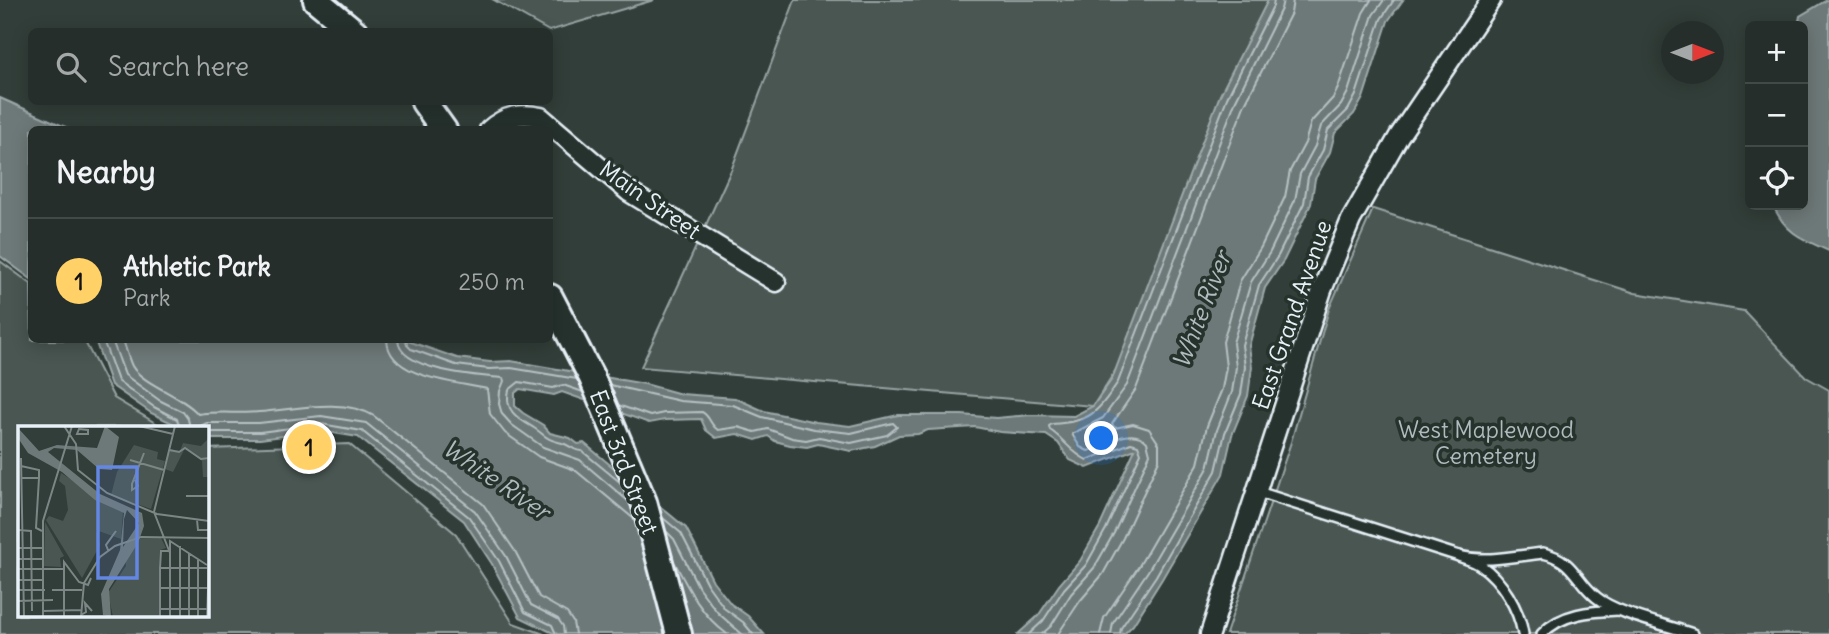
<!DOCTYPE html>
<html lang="en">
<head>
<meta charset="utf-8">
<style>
  body { margin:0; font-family:Delius,sans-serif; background:#323a37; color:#f1f3f6 }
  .controls { position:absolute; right:21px; top:21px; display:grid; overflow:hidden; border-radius:10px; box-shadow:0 4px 18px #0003 }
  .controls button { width:63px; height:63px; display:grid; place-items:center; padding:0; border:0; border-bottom:2px solid #424a47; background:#262e2b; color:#f1f3f6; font:35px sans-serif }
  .compass { position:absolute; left:1661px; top:21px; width:63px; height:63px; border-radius:50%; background:#262e2b; box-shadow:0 4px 18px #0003; rotate:90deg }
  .you { position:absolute; left:1102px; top:439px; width:24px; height:24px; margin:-18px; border:5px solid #fff; border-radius:50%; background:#1a73e8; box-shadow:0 0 0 10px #1a73e833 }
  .badge { display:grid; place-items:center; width:46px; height:46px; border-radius:50%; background:#ffd166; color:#111; font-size:23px; font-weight:700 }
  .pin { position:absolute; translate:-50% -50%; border:4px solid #fff; box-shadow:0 2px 7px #0006 }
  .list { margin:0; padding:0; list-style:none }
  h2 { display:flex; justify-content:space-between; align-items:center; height:91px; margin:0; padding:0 28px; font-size:30px }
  h2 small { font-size:23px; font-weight:400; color:#a4a8a9 }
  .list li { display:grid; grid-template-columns:46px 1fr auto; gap:21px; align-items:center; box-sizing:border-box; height:126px; padding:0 28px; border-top:2px solid #424a47 }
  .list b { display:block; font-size:26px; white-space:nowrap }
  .list p { margin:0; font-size:23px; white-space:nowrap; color:#a4a8a9 }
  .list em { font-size:23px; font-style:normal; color:#a4a8a9 }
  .icon { flex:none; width:38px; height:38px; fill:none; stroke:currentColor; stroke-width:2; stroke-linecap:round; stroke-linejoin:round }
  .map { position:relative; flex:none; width:1829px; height:634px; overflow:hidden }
  .search { position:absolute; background:#262e2b; box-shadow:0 4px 18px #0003; left:28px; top:28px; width:525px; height:77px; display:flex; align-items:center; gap:18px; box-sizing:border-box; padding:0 24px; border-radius:10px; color:#a4a8a9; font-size:26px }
  .panel { position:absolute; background:#262e2b; box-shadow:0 4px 18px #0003; left:28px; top:126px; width:525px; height:217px; border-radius:10px }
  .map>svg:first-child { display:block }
</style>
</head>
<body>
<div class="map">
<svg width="1829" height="634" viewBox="0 0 1829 634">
  <rect width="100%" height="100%" fill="#323e39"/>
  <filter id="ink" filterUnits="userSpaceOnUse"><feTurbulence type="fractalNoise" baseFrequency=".0143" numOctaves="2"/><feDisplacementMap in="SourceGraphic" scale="14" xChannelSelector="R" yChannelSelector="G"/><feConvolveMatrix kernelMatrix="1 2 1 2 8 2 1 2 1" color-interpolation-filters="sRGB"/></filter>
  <g filter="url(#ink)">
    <g fill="#495651" stroke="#98a4a4" stroke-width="2">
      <polygon points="494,0 654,0 549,31"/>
      <polygon points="795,0 1349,0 1093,406 641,367 732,168"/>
      <polygon points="1373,209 1635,293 1744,311 1806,377 1829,390 1829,634 1226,634 1291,442 1329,309"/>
      <polygon points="0,261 31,284 32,340 84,340 114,398 162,427 19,428 19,615 206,615 207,449 349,444 456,534 513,623 544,634 0,634"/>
    </g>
    <g fill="#6d7978" stroke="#9ea9ab" stroke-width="2">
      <polygon points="1268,0 1403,0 1388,21 1363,98 1354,114 1335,133 1330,152 1315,179 1311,204 1284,260 1265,288 1249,346 1252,367 1248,396 1232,435 1223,474 1162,579 1133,625 1124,634 1018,634 1038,616 1059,585 1080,561 1100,526 1135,449 1087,468 1070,460 1058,443 1046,435 1000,432 975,427 928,430 918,434 899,435 875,446 851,451 818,444 807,447 790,445 775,441 768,436 756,440 737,434 716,438 706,430 701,419 665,420 649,423 562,392 554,395 520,389 515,393 515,406 523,413 543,425 550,433 570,438 578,444 584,443 686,528 713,581 731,604 748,616 764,634 555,634 520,617 492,564 464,521 358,437 321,431 260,439 207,439 206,428 180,427 151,413 111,385 95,340 405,340 457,358 490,362 511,361 645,384 681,394 735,398 764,411 816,422 850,426 898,415 962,415 996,418 1030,415 1074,416 1093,406 1112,379 1220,95"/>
      <path d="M 1827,0 L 1829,0 L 1829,251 C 1802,239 1785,233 1773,205 L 1803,205 L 1803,26 L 1798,26 L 1800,16 Z"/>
      <polygon points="0,98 70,129 32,130 31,279 0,256"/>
    </g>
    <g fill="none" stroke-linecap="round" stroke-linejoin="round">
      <g stroke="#b7c1c5" stroke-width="2">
        <polyline points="103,340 118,381 154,407 177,419 180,428"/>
        <polyline points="112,340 125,375 159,400 183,412 188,419 190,428"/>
        <path d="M 123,340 C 126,348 128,358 132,366 C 142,384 183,396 198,414 C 218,411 239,414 259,412 C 294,410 341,397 374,416 L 483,504 L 515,551 L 539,597 L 567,613 L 573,622 L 575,634"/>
        <path d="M 387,340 C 389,379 458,382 487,389 L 490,414 L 505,433 L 539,457 L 575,470 L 634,519"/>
        <path d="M 398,340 C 400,371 478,376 503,378 L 504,381 L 500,391 L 499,404 L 502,414 L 512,425 L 543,447 L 580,460 L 628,501"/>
        <polyline points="406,340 407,345 411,349 456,365 489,369 511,368 577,379"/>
        <path d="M 610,385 L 680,401 L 733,405 L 762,417 L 814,429 L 851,433 L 893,423 L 897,427 L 887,435 L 851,443 L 819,437 L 806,440 L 792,438 L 768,429 L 755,432 L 738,427 L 718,430 C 710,425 710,416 702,412 L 664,413 L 650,416 L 618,405"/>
        <path d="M 583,392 L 563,385 L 553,388 L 519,382 L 509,390 C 504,411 517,418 534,428 C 548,437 543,438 562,443 C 570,445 574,451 582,451 L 621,483"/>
        <polyline points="196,428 207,423 259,423 321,416 366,423 475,511 506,556 531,605 558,619 563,626 564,634"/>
        <polyline points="206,432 260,432 321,424 362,431 469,517 499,561 525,612 552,625 556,634"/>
        <polyline points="663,518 681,533 707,584 725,609 743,622 753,634"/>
        <polyline points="667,532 674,539 699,588 718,613 742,634"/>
        <path d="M 675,563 C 689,590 702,616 727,634"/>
        <path d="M 1029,634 L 1043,621 L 1064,589 L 1086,565 L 1106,529 L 1141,453 L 1138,445 L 1131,443 L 1087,460 C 1071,453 1064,439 1050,430 L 1049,426 L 1052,424 C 1091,422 1097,413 1118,382 L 1227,98 L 1273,6 L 1274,0"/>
        <path d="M 1042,634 L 1051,626 L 1071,594 L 1094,568 L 1114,533 L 1150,454 L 1147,442 C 1131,425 1106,445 1088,451 L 1080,447 L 1072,434 L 1103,418 L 1127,385 L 1235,102 L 1281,9 L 1283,0"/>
        <polyline points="1058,634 1080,601 1103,574 1123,538 1159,460 1159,444 1149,429 1133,424 1115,428 1112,424 1136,389 1244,106 1291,13 1293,0"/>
        <polyline points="1100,634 1104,618 1139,566 1198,464 1207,426 1222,389 1226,367 1223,342 1240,281 1261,247 1285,197 1290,171 1305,143 1311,122 1333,98 1338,88 1363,13 1371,0"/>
        <polyline points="1111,634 1113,623 1148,571 1208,468 1217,430 1232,392 1236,367 1233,343 1251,282 1270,252 1295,200 1300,174 1315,146 1321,126 1341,105 1348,92 1373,15 1384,0"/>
        <polyline points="1120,634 1121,628 1156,576 1216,471 1225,433 1241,394 1245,367 1242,345 1259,285 1278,256 1304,203 1308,177 1323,150 1328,130 1348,110 1356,95 1381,19 1394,0"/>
      </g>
      <g stroke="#e8f1f8" stroke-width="14">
        <g id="lane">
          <polyline points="1258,492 1459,556"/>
          <path d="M 1523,634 C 1519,609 1502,580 1480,565 C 1474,561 1466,559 1459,556 C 1488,563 1514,556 1543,553 C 1574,560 1575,580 1596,597 C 1616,614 1667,625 1693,634"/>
          <path d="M 1542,634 C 1561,613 1592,611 1618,610"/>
        </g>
      </g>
      <g stroke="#e8f1f8" stroke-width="23">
        <g id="street">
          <path d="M 489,130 C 506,115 521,113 541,117 L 629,192 L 776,282"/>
          <polyline points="1210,634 1322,290 1351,220 1399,136 1491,0"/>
        </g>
      </g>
      <g stroke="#e8f1f8" stroke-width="30">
        <g id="secondary">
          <polyline points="316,0 355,32"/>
          <polyline points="424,102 444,130"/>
          <polyline points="550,297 592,378 644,502 679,634"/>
        </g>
      </g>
      <use href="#lane" stroke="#26332d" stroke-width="9"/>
      <use href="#street" stroke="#26332d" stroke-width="18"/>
      <use href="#secondary" stroke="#26332d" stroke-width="24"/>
    </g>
  </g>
  <g text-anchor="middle" stroke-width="7" stroke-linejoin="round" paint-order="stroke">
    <g font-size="23" fill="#e8f1f8" stroke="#26332d">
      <text transform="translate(650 200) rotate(35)" y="8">Main Street</text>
      <text transform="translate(1292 315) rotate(-71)" y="8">East Grand Avenue</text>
      <text transform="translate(624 462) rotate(69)" y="8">East 3rd Street</text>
    </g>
    <g font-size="23" fill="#b0bbbe" stroke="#26332d">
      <text x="1486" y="438">West Maplewood<tspan x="1486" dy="26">Cemetery</tspan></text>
    </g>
    <g font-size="24" font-style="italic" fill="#b1bbbe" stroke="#26332d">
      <text transform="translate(1202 310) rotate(-69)" y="8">White River</text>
      <text transform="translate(496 480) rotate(34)" y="8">White River</text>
    </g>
  </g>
  <g transform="translate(18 426)">
    <rect width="191" height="191" fill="#323e39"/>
    <path d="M 191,12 L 191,51 L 185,51 L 184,35 L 167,22 L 155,46 L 147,43 L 152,23 L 162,25 L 165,17 L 183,20 ZM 116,19 L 140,26 L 139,33 L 147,35 L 133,83 L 93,69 L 99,46 ZM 43,47 L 105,86 L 103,113 L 78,104 L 82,119 L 64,152 L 28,94 L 31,90 L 45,95 L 50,84 L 47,60 L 41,55 ZM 27,96 L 46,130 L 42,132 L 43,141 L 26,140 ZM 143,112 L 148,122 L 142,124 L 141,191 L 95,191 L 90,167 L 108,140 L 107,131 L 121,113 Z" fill="#495651"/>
    <path d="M 87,0 L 101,11 L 94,44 L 81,43 L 59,24 L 36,22 L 30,26 L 82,68 L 124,87 L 126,100 L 120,117 L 91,163 L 93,191 L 85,189 L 83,168 L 102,124 L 106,87 L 77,74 L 44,46 L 10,27 L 0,12 L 0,2 L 21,25 L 39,19 L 79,22 ZM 109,84 L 121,97 L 105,121 L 106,93 Z" fill="#6d7978" fill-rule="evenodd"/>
    <path fill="none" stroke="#7b8685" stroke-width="2" d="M 46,0 L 58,18 L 60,44 L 89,67 L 139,88 L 191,95M 121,0 L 155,8M 61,3 L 70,4 L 70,8 L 59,8 ZM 151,24 L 161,26 L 167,22 L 183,33 L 191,32M 3,32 L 6,191M 112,34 L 146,44M 3,40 L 21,44 L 21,52M 3,52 L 21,52 L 18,102 L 24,105M 117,54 L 120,60 L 114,64 L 114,58 L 126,27M 168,70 L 191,70M 179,94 L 180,104 L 191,104M 0,104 L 13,105 L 14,185M 162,120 L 162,191M 0,122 L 24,122M 90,124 L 88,119 L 98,105M 152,127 L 136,86 L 157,0M 171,127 L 171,191M 0,133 L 24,133M 180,133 L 180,191M 142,142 L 143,125 L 151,125M 0,143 L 45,143M 0,154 L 24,154M 142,162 L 189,162M 0,164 L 27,164M 34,164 L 64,164M 0,175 L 35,174M 142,183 L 189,183M 25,185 L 63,184M 63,189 L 68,186 L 67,177 L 74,185M 25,191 L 25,95 L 54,0M 46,191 L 46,136 L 61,156 L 70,159 L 73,152M 63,191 L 66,157 L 82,131 L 97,120 L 123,111 L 191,112M 142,191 L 142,142 L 189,142M 152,191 L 152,115 L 189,139M 189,191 L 191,134"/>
    <path fill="#6487e3" fill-opacity="0.15" stroke="#6487e3" stroke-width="3.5" d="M 80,41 L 119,41 L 119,152 L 80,152 Z"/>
    <rect width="191" height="191" fill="none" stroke="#e8f1f8" stroke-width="3.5"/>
  </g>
</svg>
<div class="controls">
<button>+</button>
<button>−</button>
<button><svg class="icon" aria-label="locate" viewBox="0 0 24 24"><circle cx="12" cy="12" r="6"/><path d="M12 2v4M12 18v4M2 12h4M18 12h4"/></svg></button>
</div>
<svg class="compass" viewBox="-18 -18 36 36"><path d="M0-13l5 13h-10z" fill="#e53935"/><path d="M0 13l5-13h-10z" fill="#a4a8a9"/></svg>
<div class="you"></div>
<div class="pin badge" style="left:309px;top:447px">1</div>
<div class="search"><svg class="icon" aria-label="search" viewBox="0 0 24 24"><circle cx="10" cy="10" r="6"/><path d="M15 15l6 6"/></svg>Search here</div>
<section class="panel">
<h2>Nearby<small></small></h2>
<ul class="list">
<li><span class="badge">1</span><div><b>Athletic Park</b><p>Park</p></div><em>250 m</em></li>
</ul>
</section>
</div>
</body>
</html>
